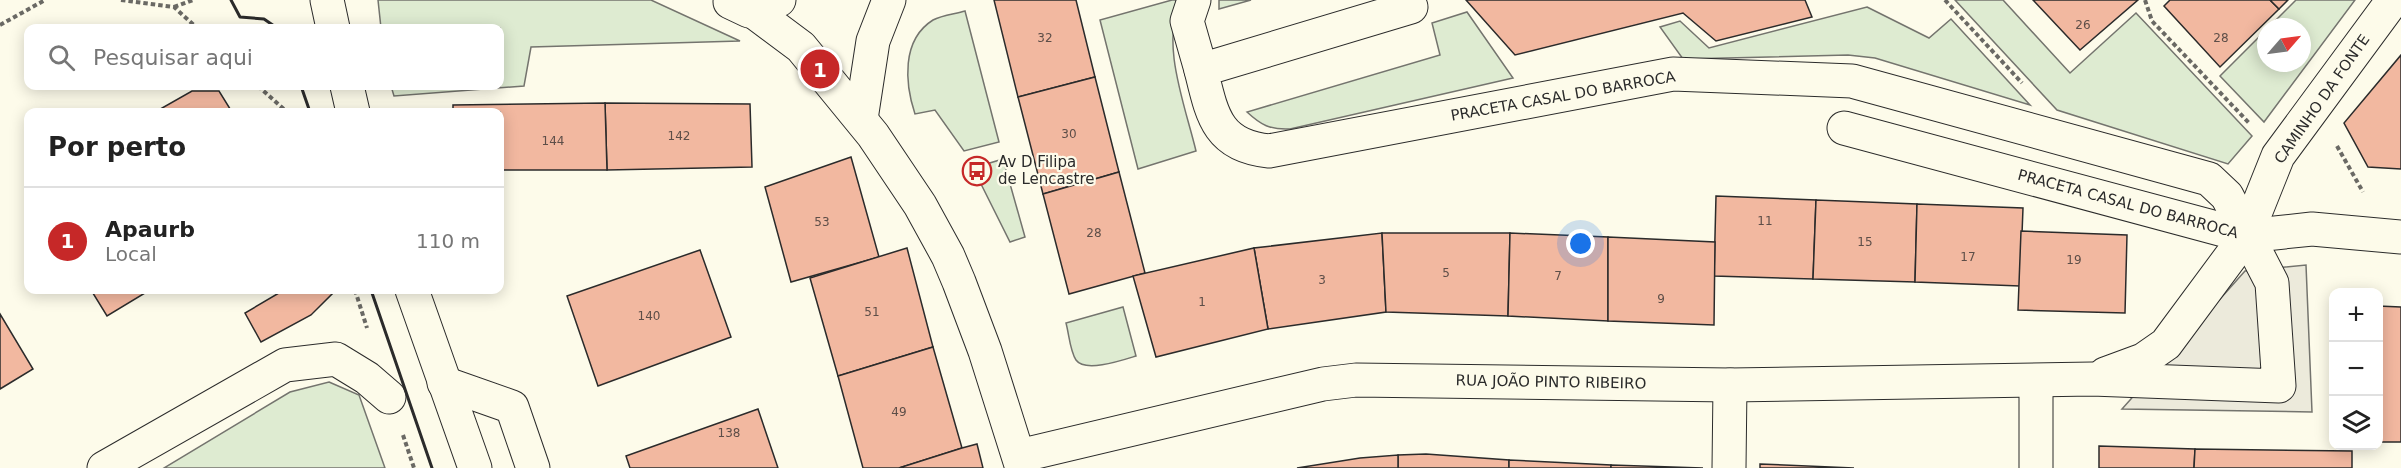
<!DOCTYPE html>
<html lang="pt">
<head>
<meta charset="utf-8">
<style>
  body { margin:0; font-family:"DejaVu Sans",sans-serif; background:#f2f2f2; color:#222 }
  .controls { position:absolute; right:18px; bottom:18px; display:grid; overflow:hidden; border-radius:12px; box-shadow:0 3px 15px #0003 }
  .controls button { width:54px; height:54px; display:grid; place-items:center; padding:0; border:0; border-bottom:2px solid #e0e0e0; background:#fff; color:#222; font:30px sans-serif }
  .compass { position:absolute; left:2257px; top:18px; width:54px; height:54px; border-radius:50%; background:#fff; box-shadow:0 3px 15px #0003; rotate:62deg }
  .you { position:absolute; left:1581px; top:244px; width:21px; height:21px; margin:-15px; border:4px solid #fff; border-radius:50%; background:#1a73e8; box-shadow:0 0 0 9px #1a73e833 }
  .badge { display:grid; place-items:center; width:39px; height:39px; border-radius:50%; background:#c62828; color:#fff; font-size:20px; font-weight:700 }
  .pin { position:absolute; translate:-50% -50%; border:3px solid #fff; box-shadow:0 2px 6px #0006 }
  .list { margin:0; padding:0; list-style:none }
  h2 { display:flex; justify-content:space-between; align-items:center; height:78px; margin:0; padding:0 24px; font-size:26px }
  h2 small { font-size:20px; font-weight:400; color:#767676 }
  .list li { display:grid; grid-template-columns:39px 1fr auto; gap:18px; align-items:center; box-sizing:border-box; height:108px; padding:0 24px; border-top:2px solid #e0e0e0 }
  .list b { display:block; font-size:22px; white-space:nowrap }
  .list p { margin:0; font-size:20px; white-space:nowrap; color:#767676 }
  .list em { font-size:20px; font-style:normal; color:#767676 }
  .icon { flex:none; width:33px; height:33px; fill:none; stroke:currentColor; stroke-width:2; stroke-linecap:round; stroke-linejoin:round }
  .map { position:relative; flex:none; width:2401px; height:468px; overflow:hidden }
  .search { position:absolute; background:#fff; box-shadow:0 3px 15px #0003; left:24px; top:24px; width:480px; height:66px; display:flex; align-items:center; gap:15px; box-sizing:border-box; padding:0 21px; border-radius:12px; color:#767676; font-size:22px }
  .panel { position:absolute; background:#fff; box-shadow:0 3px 15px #0003; left:24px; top:108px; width:480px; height:186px; border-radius:12px }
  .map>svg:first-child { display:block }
</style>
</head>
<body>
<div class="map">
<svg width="2401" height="468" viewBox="0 0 2401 468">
  <rect width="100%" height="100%" fill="#fdfbea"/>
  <g fill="#deebd1" stroke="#74746e" stroke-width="1.5">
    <polygon points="378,0 651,0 740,41 531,47 524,86 394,96 391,86 500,86 500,28 381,28"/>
    <path d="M 1172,0 L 1181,0 C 1160,43 1185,105 1196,151 L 1138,169 L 1100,20 Z"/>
    <polygon points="1219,0 1251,0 1219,9"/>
    <polygon points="1955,0 2003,0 2070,73 2136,13 2252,136 2228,164 2057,110"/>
    <polygon points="2296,0 2355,0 2264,122 2220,76 2266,30 2266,63 2302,63 2302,27 2269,27"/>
    <polygon points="1867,7 1929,38 1951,19 2030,105 1875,58 1848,55 1683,59 1660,27 1680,21 1709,48"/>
    <path d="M 965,11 L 999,142 L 964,151 L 935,110 L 915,114 C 905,84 901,40 933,20 C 942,15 955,14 965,11 Z"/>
    <path d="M 1467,12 L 1513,78 L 1290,129 C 1270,130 1261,125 1247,112 L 1440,55 L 1432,23 Z"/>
    <polygon points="1003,159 1025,237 1010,242 973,168"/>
    <path d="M 1123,307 L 1136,356 C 1123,360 1085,373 1076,360 C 1070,351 1069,334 1066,323 Z"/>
    <polygon points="329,382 359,395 385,468 164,468 290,392"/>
  </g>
  <polygon fill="#eceadb" stroke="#74746e" stroke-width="1.5" points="2306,265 2312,412 2122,409 2245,271"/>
  <g fill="#f2b8a0" stroke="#2b2b2b" stroke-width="1.5">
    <polygon points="994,0 1076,0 1095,77 1018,97"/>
    <polygon points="1466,0 1805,0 1812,17 1716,41 1683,13 1515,55"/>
    <polygon points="2033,0 2138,0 2080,50"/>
    <polygon points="2170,0 2270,0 2279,9 2220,67 2164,6"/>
    <polygon points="2270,0 2288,0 2279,9"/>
    <polygon points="2401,55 2401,169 2368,167 2344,123"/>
    <polygon points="1095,77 1119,172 1043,194 1018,97"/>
    <polygon points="192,91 219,91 232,112 155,112"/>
    <polygon points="605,103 750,104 752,167 607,170"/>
    <polygon points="605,103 607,170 500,170 500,112 453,112 453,105"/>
    <polygon points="851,157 879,257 791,282 765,187"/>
    <polygon points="1119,172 1145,273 1069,294 1043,194"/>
    <polygon points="1716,196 1816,200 1813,279 1714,276"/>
    <polygon points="1816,200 1917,204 1915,282 1813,279"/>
    <polygon points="1917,204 2023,208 2020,286 1915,282"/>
    <polygon points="2021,231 2127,235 2125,313 2018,310"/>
    <polygon points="1382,233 1386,312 1268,329 1254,248"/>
    <polygon points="1382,233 1510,233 1508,316 1386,312"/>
    <polygon points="1510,233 1608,237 1608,321 1508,316"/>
    <polygon points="1608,237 1715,242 1714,325 1608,321"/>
    <polygon points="907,248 933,347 838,376 810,278"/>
    <polygon points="1254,248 1268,329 1156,357 1133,276"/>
    <polygon points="700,250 731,337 598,386 567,296"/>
    <polygon points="91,290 150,290 107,316"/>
    <polygon points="277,290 333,290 334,292 311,315 261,342 245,313 279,293"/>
    <polygon points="2378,306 2401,307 2401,442 2378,442"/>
    <polygon points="0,314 33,369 0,389"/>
    <polygon points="933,347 962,448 899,468 863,468 838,376"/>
    <polygon points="758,409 778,468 630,468 626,456"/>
    <polygon points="977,444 983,468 899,468 962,448"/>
    <polygon points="2099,446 2195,449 2194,468 2099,468"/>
    <polygon points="2195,449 2352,451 2352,468 2194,468"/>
    <polygon points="1426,454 1509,460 1509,468 1398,468 1398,455"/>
    <polygon points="1398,455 1398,468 1297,468 1360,458"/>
    <polygon points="1509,460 1611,465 1611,468 1509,468"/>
    <polygon points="1760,464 1854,468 1760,468"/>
    <polygon points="1611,465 1703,468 1611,468"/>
  </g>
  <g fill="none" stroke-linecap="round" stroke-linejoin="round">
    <g stroke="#2b2b2b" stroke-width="35">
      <g id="minor">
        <polyline points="1194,0 1187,21 1201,70"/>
        <polyline points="730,2 749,11 779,0"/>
        <polyline points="861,119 873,41 889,0"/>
        <polyline points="1844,128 2246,236 2312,229 2401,237"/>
        <polyline points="2105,374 2143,360 2166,344 2246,236 2278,156 2393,0"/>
        <polyline points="444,383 512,407 533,468"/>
        <path d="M 1019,456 L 1323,384 L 1356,380 L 1730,385 L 2092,379 L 2279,386 L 2272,283 L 2227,196 L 2209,179 L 1852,81 L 1673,74 L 1269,151 C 1217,146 1212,115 1201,70 L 1411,7"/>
        <polyline points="104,468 285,365 336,359 367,378 389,397"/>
        <polyline points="1729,468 1730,385"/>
        <polyline points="2036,468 2036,381"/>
      </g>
    </g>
    <g stroke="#2b2b2b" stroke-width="35">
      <g id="major">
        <polyline points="327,0 333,28"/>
        <polyline points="738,0 801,47 873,135 920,205 948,256 959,282 985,351 1022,468"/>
        <polyline points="347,86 353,112"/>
        <polyline points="412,290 475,468"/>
      </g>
    </g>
    <g stroke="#6a6964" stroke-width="4" stroke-dasharray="4.5 3" stroke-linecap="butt">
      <polyline points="121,0 174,7 197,28"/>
      <polyline points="1945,0 2022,83"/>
      <polyline points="2145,0 2152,21 2250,124"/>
      <polyline points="174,7 193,0"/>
      <polyline points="0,25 45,0"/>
      <polyline points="258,86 287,112"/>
      <polyline points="2337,146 2363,192"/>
      <polyline points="355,290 367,328"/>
      <polyline points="403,435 414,468"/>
    </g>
    <use href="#minor" stroke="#fdfbea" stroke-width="33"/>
    <use href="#major" stroke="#fdfbea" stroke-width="33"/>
    <g stroke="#2b2b2b" stroke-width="3">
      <polyline points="231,0 240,17 264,19 277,28"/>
      <polyline points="301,86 310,112"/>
      <polyline points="371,290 432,468"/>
    </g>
  </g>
  <defs>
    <g id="bus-ring" transform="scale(1.5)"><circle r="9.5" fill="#fdfbea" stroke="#c62828" stroke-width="1.5"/><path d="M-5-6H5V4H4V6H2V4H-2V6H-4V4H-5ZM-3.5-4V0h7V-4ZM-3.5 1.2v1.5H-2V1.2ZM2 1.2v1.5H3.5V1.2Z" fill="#c62828"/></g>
  </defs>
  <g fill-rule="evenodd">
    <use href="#bus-ring" x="977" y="171"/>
  </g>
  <g text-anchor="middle" stroke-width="4.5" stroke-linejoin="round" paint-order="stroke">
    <g font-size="12" fill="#5d4e48">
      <text x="2083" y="29">26</text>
      <text x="1045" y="42">32</text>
      <text x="2221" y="42">28</text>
      <text x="1069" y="138">30</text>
      <text x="679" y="140">142</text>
      <text x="553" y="145">144</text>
      <text x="1765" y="225">11</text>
      <text x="822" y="226">53</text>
      <text x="1094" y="237">28</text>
      <text x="1865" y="246">15</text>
      <text x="1968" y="261">17</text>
      <text x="2074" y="264">19</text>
      <text x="1446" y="277">5</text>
      <text x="1558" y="280">7</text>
      <text x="1322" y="284">3</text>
      <text x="1661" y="303">9</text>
      <text x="1202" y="306">1</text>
      <text x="872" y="316">51</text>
      <text x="649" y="320">140</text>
      <text x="899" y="416">49</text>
      <text x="729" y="437">138</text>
    </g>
    <g font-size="15" fill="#2b2b2b" stroke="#fdfbea">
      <text transform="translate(1563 96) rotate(-10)" y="5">PRACETA CASAL DO BARROCA</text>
      <text transform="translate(2322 99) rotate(-55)" y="5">CAMINHO DA FONTE</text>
      <text transform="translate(2128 204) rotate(15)" y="5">PRACETA CASAL DO BARROCA</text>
      <text transform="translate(1551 382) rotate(1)" y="5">RUA JOÃO PINTO RIBEIRO</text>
    </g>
    <g font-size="15" fill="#2b2b2b" stroke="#fdfbea" text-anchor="start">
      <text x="998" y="167">Av D Filipa<tspan x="998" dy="17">de Lencastre</tspan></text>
    </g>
  </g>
</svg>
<div class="controls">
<button>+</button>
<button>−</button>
<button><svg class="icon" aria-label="layers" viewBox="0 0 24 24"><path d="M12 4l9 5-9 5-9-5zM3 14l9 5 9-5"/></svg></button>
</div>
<svg class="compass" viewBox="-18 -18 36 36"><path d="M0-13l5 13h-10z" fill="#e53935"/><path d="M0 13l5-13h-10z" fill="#767676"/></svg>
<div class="you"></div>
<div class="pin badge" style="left:820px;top:69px">1</div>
<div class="search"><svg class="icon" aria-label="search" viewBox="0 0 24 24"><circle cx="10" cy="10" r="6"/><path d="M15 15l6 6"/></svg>Pesquisar aqui</div>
<section class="panel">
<h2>Por perto<small></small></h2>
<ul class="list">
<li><span class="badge">1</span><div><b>Apaurb</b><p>Local</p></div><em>110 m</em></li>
</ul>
</section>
</div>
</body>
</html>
